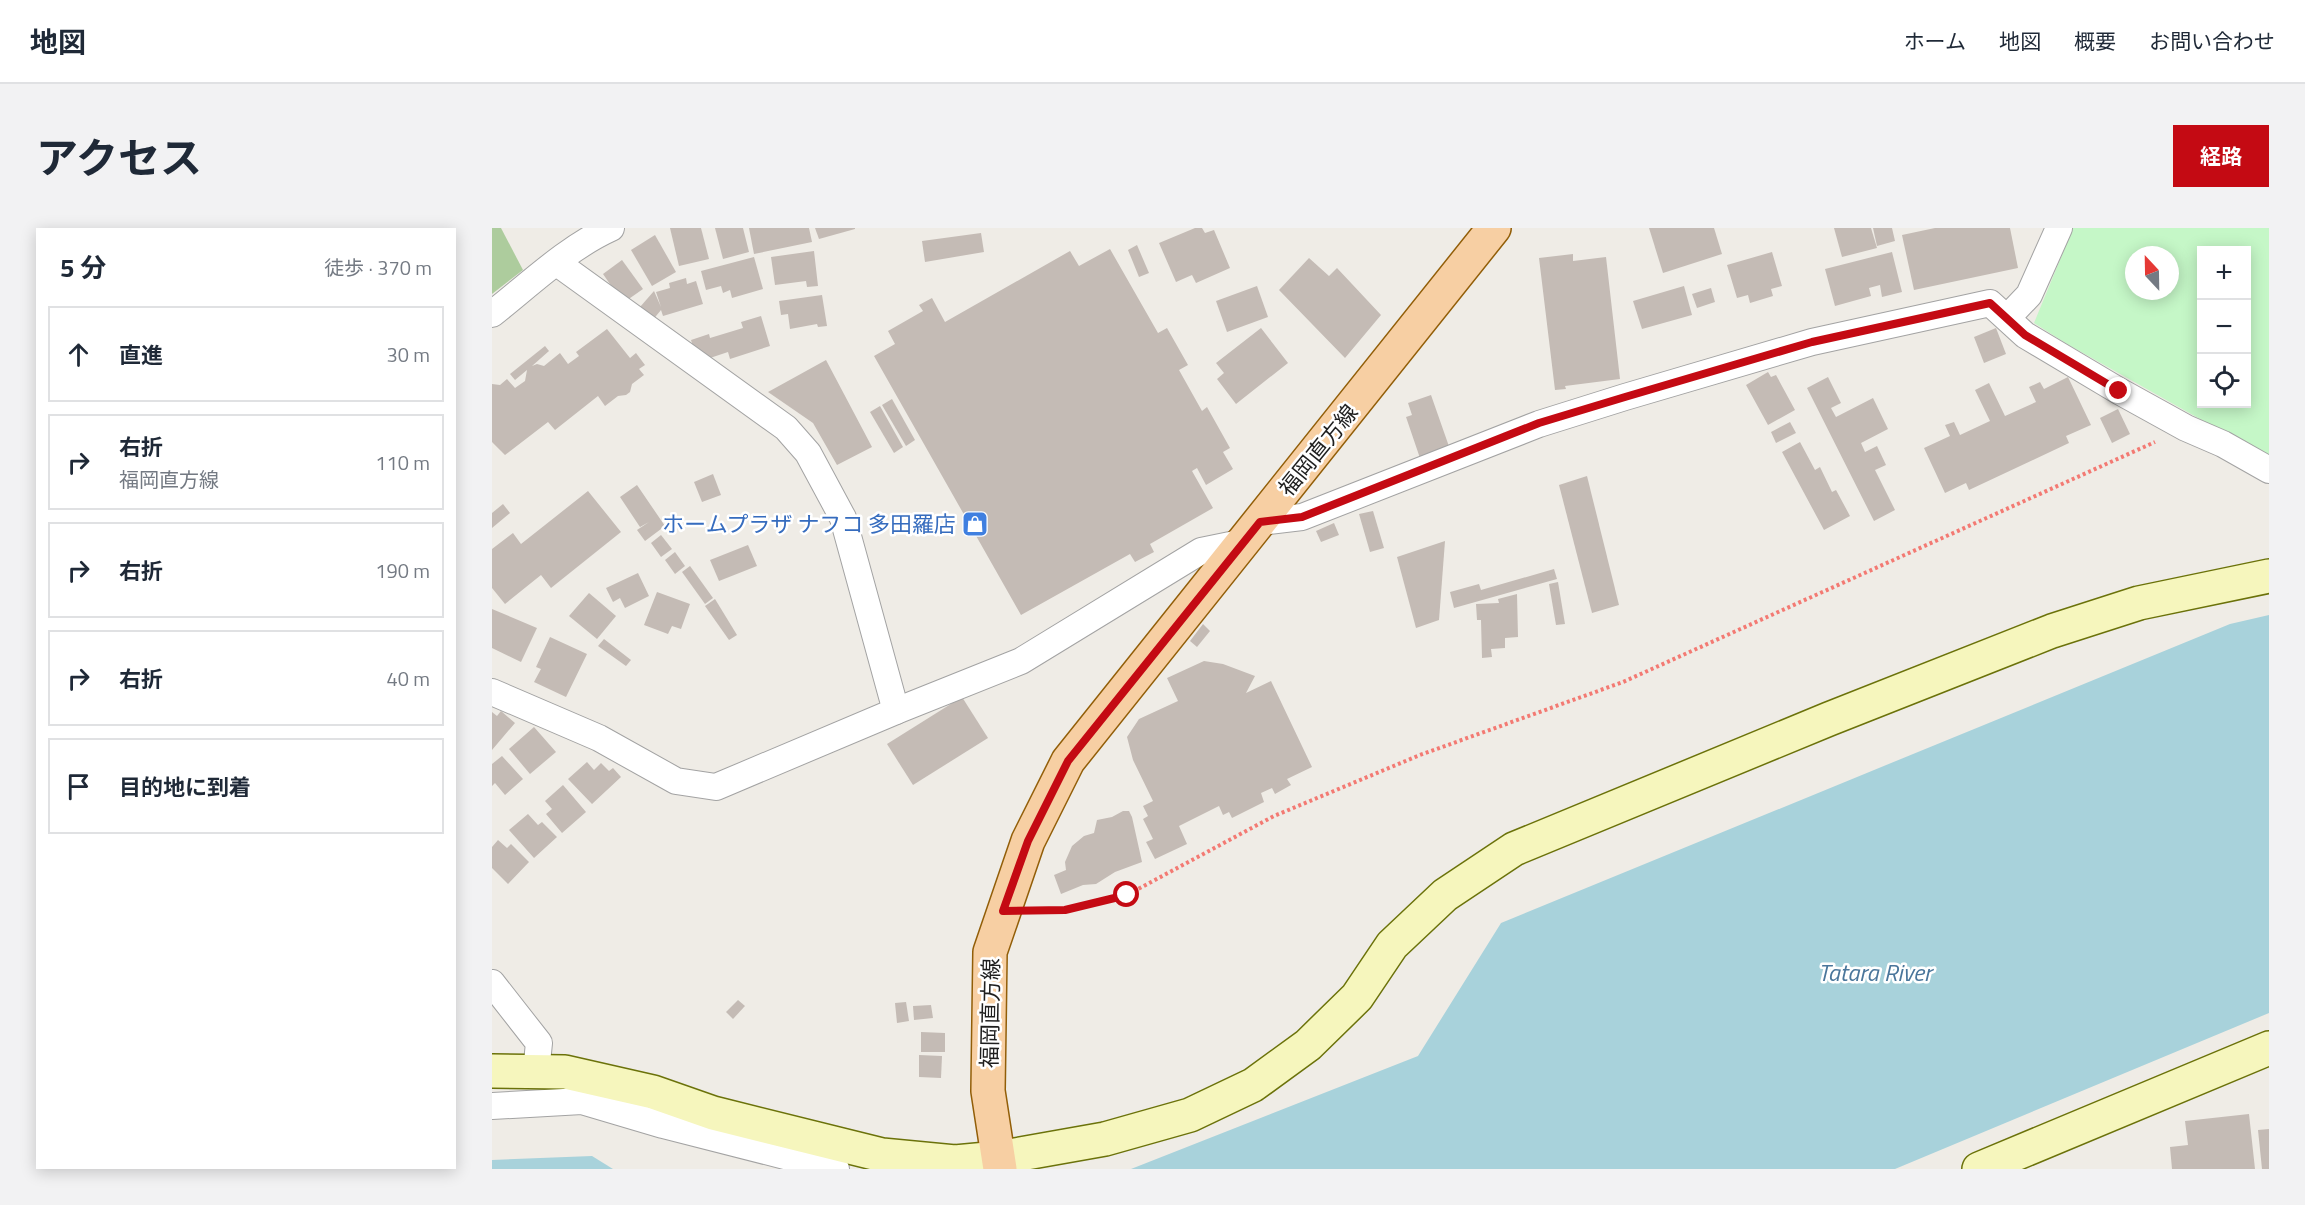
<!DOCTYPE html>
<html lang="ja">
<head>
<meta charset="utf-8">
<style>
  body { margin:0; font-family:"Titillium Web","Noto Sans JP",sans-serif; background:#f2f2f3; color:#1f2937 }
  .controls { position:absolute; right:18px; top:18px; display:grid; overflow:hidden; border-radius:0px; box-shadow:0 3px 15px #0003 }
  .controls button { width:54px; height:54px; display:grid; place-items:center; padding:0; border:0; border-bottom:2px solid #e0e1e3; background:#fff; color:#1f2937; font:30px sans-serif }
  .compass { position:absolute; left:1633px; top:18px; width:54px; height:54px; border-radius:50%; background:#fff; box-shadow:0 3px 15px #0003; rotate:338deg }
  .stop { position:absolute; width:18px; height:18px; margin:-14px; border:4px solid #c40a13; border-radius:50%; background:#fff }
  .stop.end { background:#c40a13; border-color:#fff; box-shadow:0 2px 6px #0008 }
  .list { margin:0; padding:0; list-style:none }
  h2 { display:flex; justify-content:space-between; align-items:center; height:78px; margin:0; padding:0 24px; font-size:26px }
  h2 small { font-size:20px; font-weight:400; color:#747a83 }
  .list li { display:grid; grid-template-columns:39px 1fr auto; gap:18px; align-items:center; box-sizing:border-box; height:96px; margin:0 12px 12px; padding:0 12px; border:2px solid #e0e1e3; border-radius:0px }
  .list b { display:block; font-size:22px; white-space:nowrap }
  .list p { margin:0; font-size:20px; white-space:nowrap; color:#747a83 }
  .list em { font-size:20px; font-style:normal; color:#747a83 }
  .icon { flex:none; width:33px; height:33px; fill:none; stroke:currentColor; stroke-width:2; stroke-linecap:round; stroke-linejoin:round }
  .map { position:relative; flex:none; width:1777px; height:941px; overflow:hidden; border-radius:0px }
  header { display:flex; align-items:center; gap:36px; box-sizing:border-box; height:84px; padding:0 30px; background:#fff; border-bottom:2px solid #e0e1e3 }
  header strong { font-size:28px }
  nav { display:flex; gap:33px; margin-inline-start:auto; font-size:21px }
  .intro { display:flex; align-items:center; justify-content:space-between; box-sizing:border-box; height:144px; padding:0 36px }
  h1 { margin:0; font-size:42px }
  .button { padding:15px 27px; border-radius:0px; background:#c40a13; color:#fff; font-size:21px; font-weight:700 }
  main { display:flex; gap:36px; padding:0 36px }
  aside { flex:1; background:#fff; border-radius:0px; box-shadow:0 3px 15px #0003 }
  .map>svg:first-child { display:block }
</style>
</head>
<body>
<header>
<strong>地図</strong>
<nav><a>ホーム</a><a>地図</a><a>概要</a><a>お問い合わせ</a></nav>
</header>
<div class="intro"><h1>アクセス</h1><a class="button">経路</a></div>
<main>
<aside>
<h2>5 分<small>徒歩 · 370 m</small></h2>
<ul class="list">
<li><svg class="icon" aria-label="ahead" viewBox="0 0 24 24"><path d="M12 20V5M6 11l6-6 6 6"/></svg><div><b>直進</b></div><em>30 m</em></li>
<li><svg class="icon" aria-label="right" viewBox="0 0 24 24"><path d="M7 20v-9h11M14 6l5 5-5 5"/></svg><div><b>右折</b><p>福岡直方線</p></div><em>110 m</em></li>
<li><svg class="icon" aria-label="right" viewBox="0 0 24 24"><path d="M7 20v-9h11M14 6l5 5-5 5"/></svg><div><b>右折</b></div><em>190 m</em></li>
<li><svg class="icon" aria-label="right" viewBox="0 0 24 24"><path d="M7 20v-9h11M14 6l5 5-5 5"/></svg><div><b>右折</b></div><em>40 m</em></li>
<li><svg class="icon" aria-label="arrive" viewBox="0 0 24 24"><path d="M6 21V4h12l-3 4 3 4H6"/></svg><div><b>目的地に到着</b></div></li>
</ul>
</aside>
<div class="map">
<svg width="1777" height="941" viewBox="0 0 1777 941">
  <rect width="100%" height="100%" fill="#efece6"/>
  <polygon fill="#adcc9d" points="0,0 9,0 31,42 0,66"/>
  <path fill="#c5f7c7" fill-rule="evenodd" d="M 1581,0 L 1777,0 L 1777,230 L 1575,116 L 1542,95 ZM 1710,22 L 1754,22 L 1754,176 L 1710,176 ZM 1642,27 L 1678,27 L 1678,63 L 1642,63 Z"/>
  <g fill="#a8d2db">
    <polygon points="1777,387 1777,785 1403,941 639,941 926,828 1009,695 1738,396"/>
    <polygon points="100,928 121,941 0,941 0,932"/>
  </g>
  <g fill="#c4bbb5">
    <polygon points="178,0 209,0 217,31 187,38"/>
    <polygon points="223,0 251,0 257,24 231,31"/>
    <polygon points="257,0 317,0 320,14 262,26"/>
    <polygon points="323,0 363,0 363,1 327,11"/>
    <polygon points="703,0 710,0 713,5 722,2 738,40 704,55 700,47 684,54 667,15"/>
    <polygon points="1157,0 1222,0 1230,26 1171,45"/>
    <polygon points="1342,0 1379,0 1385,20 1350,29"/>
    <polygon points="1381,0 1400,0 1403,13 1385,18"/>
    <polygon points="1443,0 1518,0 1526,40 1422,62 1410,7"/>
    <polygon points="489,5 492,24 433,34 430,13"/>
    <polygon points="163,7 184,44 160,58 139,22"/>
    <polygon points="645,17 657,45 647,49 636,22"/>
    <polygon points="618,21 666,105 675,100 696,137 687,142 710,183 715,179 738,220 731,224 741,241 714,257 705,240 700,243 721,280 658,316 662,324 643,334 638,326 529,387 382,128 403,116 396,103 431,83 427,77 440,70 453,94 578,23 587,38"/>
    <polygon points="322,23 326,58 315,59 314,53 283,57 279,29"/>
    <polygon points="1280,24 1290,58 1279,61 1281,68 1258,75 1256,67 1245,70 1235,37"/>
    <polygon points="1400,24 1410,64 1390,69 1388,57 1377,60 1379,68 1343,78 1333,41"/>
    <polygon points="1081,26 1081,33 1114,29 1128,151 1073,158 1074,161 1063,162 1047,30"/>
    <polygon points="262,29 271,61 240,70 238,62 231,65 229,58 214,62 209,43"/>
    <polygon points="817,30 837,48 845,40 889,87 853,130 787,62"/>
    <polygon points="130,32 151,61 131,75 111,46"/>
    <polygon points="194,50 195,56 204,53 211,76 171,88 169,82 155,99 141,87 162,63 169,79 164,64 178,60 177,55"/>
    <polygon points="765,58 776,89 735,104 724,73"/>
    <polygon points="1192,58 1200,87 1150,101 1141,73"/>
    <polygon points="1219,60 1223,74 1205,80 1200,66"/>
    <polygon points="330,67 335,98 326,99 325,96 298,101 296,86 289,87 287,73"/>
    <polygon points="269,88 278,118 238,131 236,124 206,134 199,112 217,106 218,110 251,100 249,94"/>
    <polygon points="769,100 796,135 744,176 725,151 732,145 724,135"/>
    <polygon points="1504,100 1514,126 1492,135 1482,109"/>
    <polygon points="115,101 138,130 144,125 153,137 147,141 152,147 140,156 138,164 134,167 126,168 113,178 106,168 63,202 56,194 13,227 0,214 0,156 8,157 15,151 23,160 33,153 35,142 23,152 18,146 53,118 57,123 40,138 45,136 52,138 68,125 76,136 87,128 84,124"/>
    <polygon points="334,132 380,219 345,237 321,195 276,164"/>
    <polygon points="1276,144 1279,149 1284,147 1303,182 1276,197 1254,157"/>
    <polygon points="1336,149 1349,175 1339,180 1344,189 1381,170 1396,201 1369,215 1373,224 1385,218 1394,237 1383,242 1403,282 1382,293 1315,160"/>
    <polygon points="1576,149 1599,197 1574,208 1577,215 1477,262 1474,255 1453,265 1432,220 1458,208 1453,197 1462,194 1468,207 1498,193 1483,162 1497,155 1513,188 1544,174 1537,159 1548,154 1552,161"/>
    <polygon points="939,167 960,227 930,236 914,189 920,187 916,175"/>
    <polygon points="400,171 423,212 414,218 390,177"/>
    <polygon points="388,178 411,219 402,225 378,184"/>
    <polygon points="1626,181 1638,206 1620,215 1608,190"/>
    <polygon points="1298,194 1304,205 1284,215 1279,204"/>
    <polygon points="1308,214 1323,242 1328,239 1340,264 1344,262 1358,288 1332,302 1290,224"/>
    <polygon points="221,246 229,267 210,274 202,254"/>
    <polygon points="1095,248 1127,377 1100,385 1067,257"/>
    <polygon points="145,257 173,298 153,313 145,302 157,294 148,299 128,269"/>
    <polygon points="96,263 129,304 59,360 49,347 13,376 0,360 0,321 21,305 29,316"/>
    <polygon points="11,276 18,285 0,300 0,285"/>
    <polygon points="881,283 892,320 878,324 867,286"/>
    <polygon points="842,295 847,307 829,314 824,303"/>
    <polygon points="169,307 180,321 169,329 159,315"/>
    <polygon points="953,313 947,392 924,400 905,329"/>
    <polygon points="256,317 265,338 227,353 218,332"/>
    <polygon points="183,324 193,338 183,346 173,332"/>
    <polygon points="198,338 221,370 213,376 190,344"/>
    <polygon points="1062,341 1065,351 962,380 958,364 987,356 989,362"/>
    <polygon points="146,345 157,368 133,380 128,370 121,374 114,360"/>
    <polygon points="1066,354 1073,396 1064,397 1057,356"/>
    <polygon points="165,364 198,376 189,401 180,398 176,406 152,397"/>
    <polygon points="97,365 124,388 105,411 77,388"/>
    <polygon points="1025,366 1026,409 1013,410 1013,420 999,421 1000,429 990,430 989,392 985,392 984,376 1007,375 1006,371"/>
    <polygon points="223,371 245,407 237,412 213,378"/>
    <polygon points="0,381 45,400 29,434 0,420"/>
    <polygon points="711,396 718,403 705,419 698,413"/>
    <polygon points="58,409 95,426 74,469 42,454 49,441 44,439"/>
    <polygon points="112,411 139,432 134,438 106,418"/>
    <polygon points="712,433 731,436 763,448 754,465 779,453 820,539 795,551 799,557 783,566 780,560 769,565 772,574 740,590 737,584 731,587 727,578 687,598 695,616 663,631 654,614 661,611 651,591 656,588 651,578 661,573 641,532 635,509 647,491 686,473 675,450"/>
    <polygon points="470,469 496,510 421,557 395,516"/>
    <polygon points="9,483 23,495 0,522 0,484 5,488"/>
    <polygon points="42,499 64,524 38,546 17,521"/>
    <polygon points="10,528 31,551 13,567 3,555 0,558 0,536"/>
    <polygon points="95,534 102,542 109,535 117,543 121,540 129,549 100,576 76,551"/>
    <polygon points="71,557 94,584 70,605 54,586 60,581 53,573"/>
    <polygon points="631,583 637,583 640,589 650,634 623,644 604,656 591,657 569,666 562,647 574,642 573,634 580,618 592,608 602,605 605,592 620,589"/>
    <polygon points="36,586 46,597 50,594 65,609 42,630 17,602"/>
    <polygon points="6,612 15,620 19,616 37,634 16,656 0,640 0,619"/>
    <polygon points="246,772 253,778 241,791 234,784"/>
    <polygon points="414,774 417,793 405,795 403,775"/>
    <polygon points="439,777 441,790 422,792 421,778"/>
    <polygon points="429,804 453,805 453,824 429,824"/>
    <polygon points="427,827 450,828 449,850 427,849"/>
    <polygon points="1757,886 1763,941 1680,941 1678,919 1696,917 1693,893"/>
    <polygon points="1777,901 1777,941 1770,941 1766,902"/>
  </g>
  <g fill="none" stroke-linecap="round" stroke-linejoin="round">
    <g stroke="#a3a3a3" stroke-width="28">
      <g id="street">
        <path d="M 0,86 C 37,57 75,20 119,0"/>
        <polyline points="1516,89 1537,67 1567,0"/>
        <polyline points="768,294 810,289 1047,196 1133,169 1320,114 1498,75 1533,107 1627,163 1694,200 1731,216 1777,242"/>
        <polyline points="0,464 107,510 184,553 224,559 404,483 351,290 316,225 294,200 65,35"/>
        <polyline points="404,483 529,433 709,323 753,314"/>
        <polyline points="0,755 47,815 44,844"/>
        <polyline points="0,878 90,873 171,897 344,941"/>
      </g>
    </g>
    <g stroke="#6b720a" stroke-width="36">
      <g id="secondary">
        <polyline points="0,843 73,844 161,864 221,885 390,927 463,934 506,930 613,911 698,887 761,857 816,817 865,769 900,717 953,667 1022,621 1337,491 1560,403 1647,375 1777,348"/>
        <polyline points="1487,941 1777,820"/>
      </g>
    </g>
    <g stroke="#925e08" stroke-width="36">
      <polyline id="primary" points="508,941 496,863 498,724 536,613 576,533 1002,0"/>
    </g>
    <polyline stroke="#f37a73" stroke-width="4" stroke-dasharray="3 3" stroke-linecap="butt" points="542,682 573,682 635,667 782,588 928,527 1131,454 1663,214"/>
    <use href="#street" stroke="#fff" stroke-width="26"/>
    <use href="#secondary" stroke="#f6f6bd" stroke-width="33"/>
    <use href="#primary" stroke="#f7cfa3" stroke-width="33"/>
  </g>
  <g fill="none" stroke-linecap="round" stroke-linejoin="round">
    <polyline stroke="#c40a13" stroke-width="8" points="635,667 573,682 511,683 536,613 576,533 768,294 810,289 1047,195 1133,169 1320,114 1498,75 1533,107 1627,163"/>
  </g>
  <defs>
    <g id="shop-square" transform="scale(1.35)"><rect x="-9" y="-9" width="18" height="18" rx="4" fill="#3f7fe0" stroke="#fff"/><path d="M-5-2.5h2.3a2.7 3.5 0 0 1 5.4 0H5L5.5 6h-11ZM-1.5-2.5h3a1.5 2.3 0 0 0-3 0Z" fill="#fff"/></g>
  </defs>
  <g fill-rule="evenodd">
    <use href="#shop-square" x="483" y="296"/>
  </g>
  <g text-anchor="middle" stroke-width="5" stroke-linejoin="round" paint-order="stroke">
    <g font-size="22" fill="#1f1f1f" stroke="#fff">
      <text transform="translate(826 222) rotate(-51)" y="8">福岡直方線</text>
      <text transform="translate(498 785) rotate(-89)" y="8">福岡直方線</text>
    </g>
    <g font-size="22" fill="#366cbe" stroke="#fff" text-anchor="end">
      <text x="464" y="304">ホームプラザ ナフコ 多田羅店</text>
    </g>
    <g font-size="24" font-style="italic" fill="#4a769b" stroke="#fff">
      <text x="1383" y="753">Tatara River</text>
    </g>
  </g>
</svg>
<div class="controls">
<button>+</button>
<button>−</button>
<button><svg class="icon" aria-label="locate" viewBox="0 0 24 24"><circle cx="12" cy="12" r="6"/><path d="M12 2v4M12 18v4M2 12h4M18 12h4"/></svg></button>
</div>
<svg class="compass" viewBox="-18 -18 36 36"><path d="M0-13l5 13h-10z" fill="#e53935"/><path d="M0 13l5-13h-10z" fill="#747a83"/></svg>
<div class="stop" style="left:635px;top:667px"></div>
<div class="stop end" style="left:1627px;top:163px"></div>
</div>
</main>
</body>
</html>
